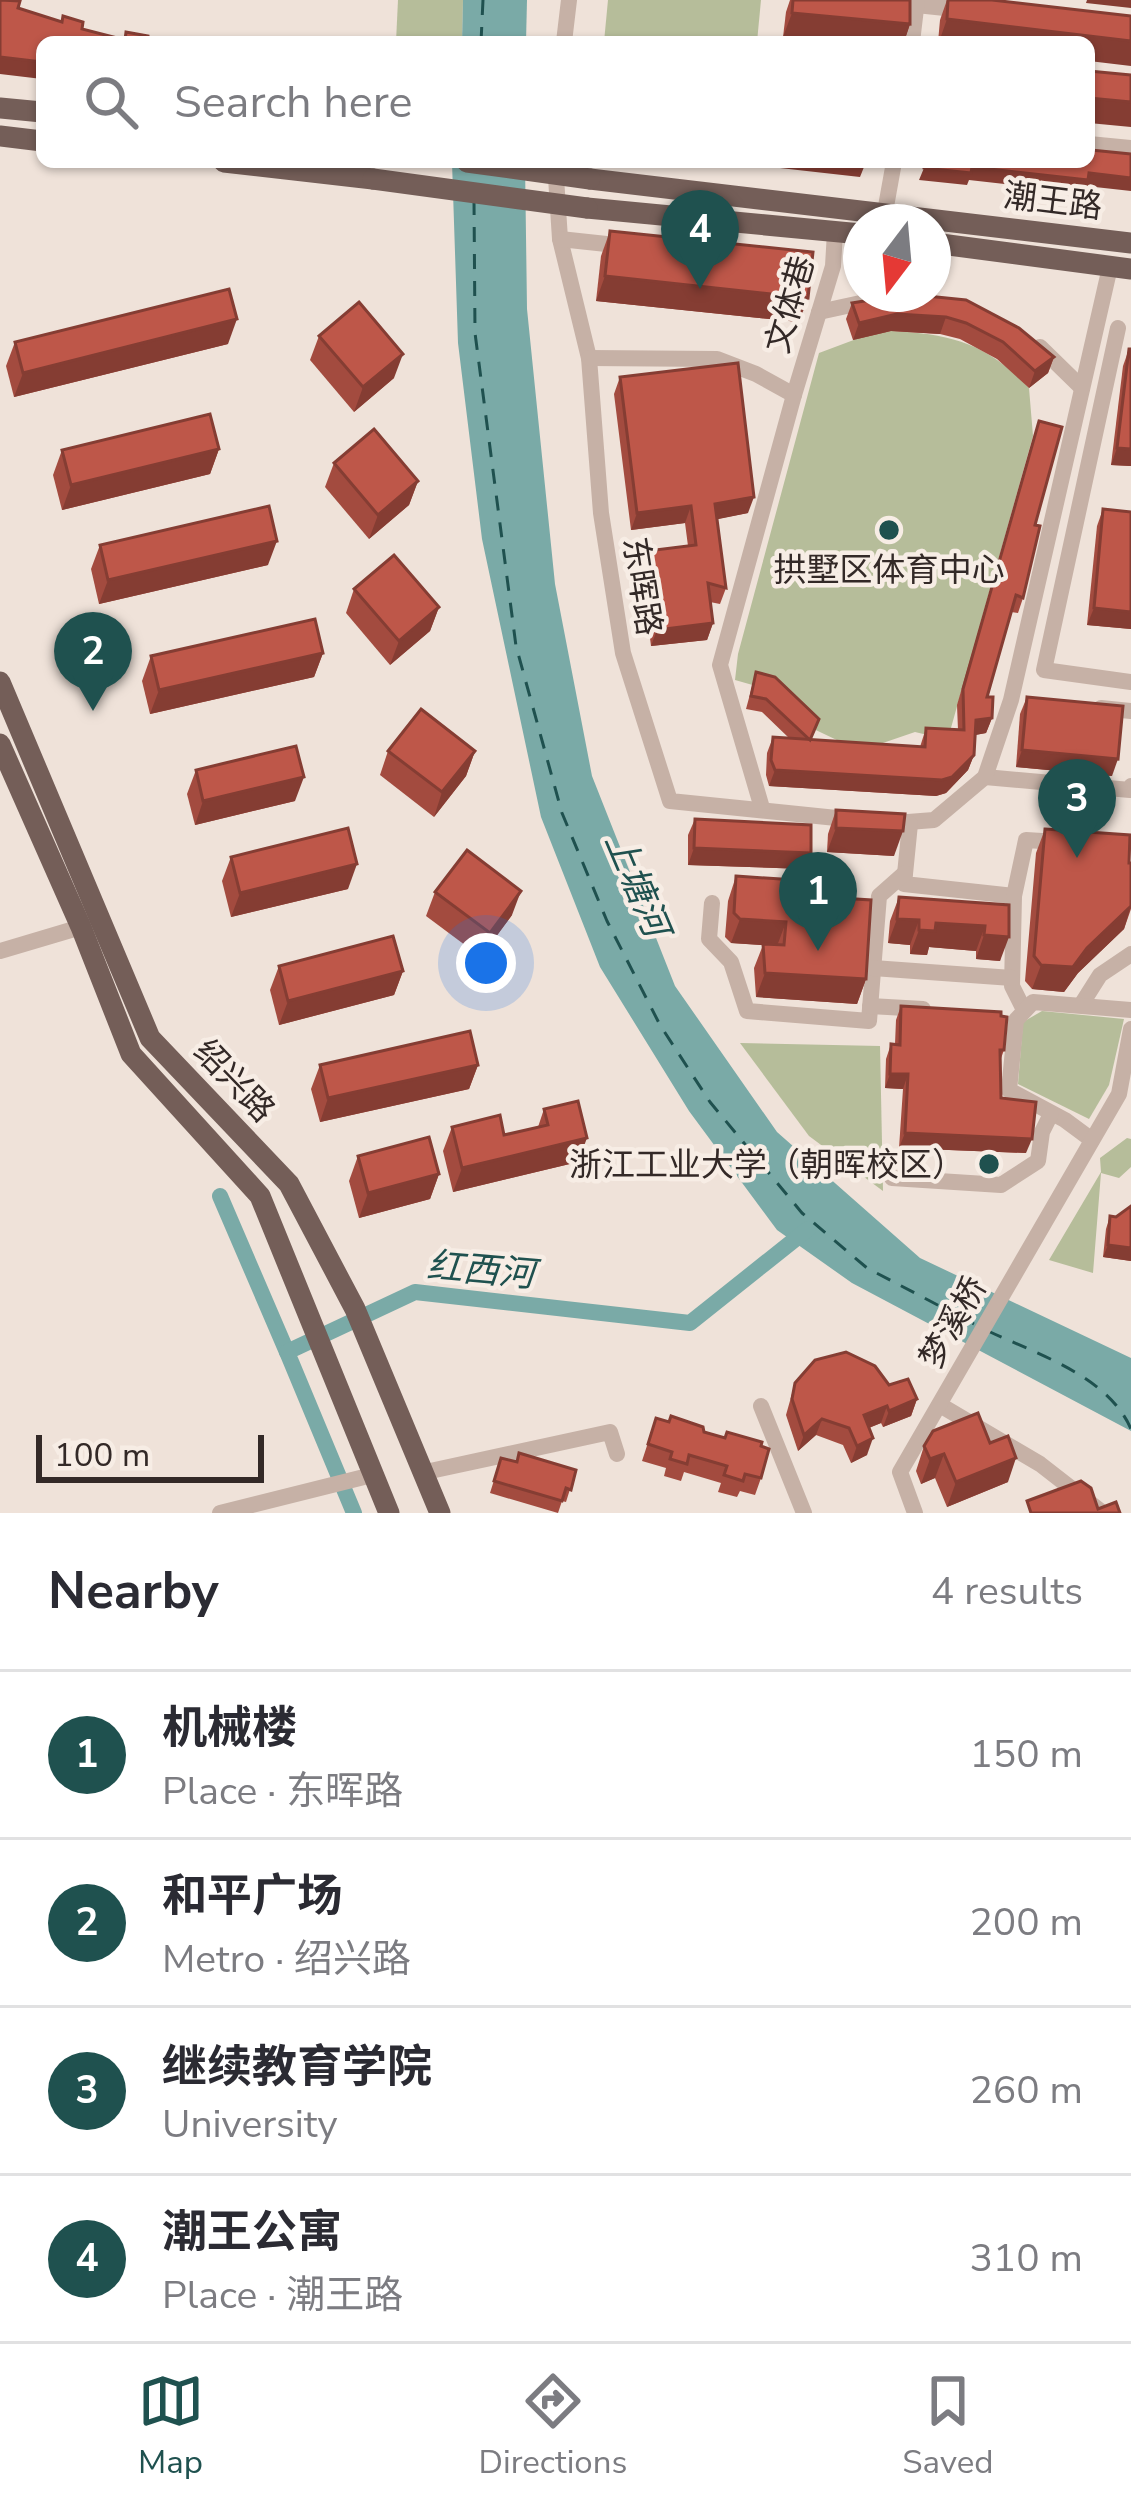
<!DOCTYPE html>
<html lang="en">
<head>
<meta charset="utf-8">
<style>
  body { margin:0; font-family:"Nunito Sans","Noto Sans SC",sans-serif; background:#f7f7f7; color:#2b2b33 }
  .compass { position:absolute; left:843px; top:204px; width:108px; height:108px; border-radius:50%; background:#fff; box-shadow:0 3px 9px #0004; rotate:196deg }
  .scale { position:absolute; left:36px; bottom:30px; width:228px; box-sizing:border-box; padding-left:12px; border:6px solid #332927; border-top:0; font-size:33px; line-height:42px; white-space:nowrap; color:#332927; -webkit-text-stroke:9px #f7ede5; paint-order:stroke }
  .you { position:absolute; left:486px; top:963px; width:42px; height:42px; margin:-30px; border:9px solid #fff; border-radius:50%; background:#1a73e8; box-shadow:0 0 0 18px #1a73e833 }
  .badge { display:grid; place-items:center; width:78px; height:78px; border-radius:50%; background:#1f514f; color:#fff; font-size:39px; font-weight:700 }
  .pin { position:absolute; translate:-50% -99px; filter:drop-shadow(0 3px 6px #0008) }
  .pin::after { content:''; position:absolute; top:63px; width:42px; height:36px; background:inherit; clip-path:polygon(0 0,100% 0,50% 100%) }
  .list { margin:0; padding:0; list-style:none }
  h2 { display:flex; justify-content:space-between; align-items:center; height:156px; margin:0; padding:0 48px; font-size:51px }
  h2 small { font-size:39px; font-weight:400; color:#7c7c81 }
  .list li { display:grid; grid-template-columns:78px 1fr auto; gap:36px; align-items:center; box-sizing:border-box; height:168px; padding:0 48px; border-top:3px solid #e1e1e2 }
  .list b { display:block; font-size:45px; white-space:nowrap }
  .list p { margin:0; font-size:39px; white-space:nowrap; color:#7c7c81 }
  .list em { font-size:39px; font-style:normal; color:#7c7c81 }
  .icon { flex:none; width:66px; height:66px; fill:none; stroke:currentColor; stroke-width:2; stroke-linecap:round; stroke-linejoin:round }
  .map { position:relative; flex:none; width:1131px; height:1513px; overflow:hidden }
  .search { position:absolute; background:#fff; box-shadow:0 3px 9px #0004; left:36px; right:36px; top:36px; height:132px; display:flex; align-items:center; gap:30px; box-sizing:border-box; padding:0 42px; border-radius:18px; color:#7c7c81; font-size:45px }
  .sheet { height:828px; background:#fff }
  nav { display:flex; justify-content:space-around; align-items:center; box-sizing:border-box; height:168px; border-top:3px solid #e1e1e2; background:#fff; font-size:33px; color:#7c7c81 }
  nav a { display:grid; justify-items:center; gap:6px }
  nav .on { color:#1f514f }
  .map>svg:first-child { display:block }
</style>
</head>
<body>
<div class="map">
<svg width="1131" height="1513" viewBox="0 0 1131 1513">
  <rect width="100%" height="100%" fill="#efe2d9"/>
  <g fill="#b6bd9a">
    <polygon points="398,0 463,0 462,42 396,42"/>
    <polygon points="608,0 761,0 757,42 604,42"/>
    <path d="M 891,331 C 952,334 986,343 1029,388 L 1033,436 L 949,735 L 940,738 L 915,732 L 877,745 L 841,742 L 801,723 L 770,690 L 735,680 L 738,654 L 819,353 L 867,335 Z"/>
    <polygon points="1042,1011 1124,1019 1109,1085 1089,1119 1018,1084 1023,1022"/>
    <polygon points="740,1043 880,1046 883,1191 809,1136"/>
    <polygon points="1127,1138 1131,1139 1131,1167 1119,1178 1101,1173 1093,1273 1049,1260 1101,1172 1100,1158"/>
  </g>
  <g fill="#7aaaa7">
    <polygon points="463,0 527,0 526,42 462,42"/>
    <polygon points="452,162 525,162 527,309 555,584 592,776 675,986 777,1132 920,1258 1131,1358 1131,1431 852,1283 777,1230 689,1111 600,967 541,817 482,539 458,343"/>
  </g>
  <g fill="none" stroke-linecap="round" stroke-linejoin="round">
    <g stroke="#7aaaa7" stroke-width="16">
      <polyline points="220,1196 287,1352"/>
      <polyline points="354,1513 287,1352 415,1292 690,1323 808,1229"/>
    </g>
    <g stroke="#1f514f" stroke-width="3" stroke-dasharray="15 12" stroke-linecap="butt">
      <polyline points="481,42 483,0"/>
      <polyline points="474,200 475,333 516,646 562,813 607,921 660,1025 710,1102 802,1213 867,1268 974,1324"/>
      <path d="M 988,1331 C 1037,1354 1108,1376 1131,1429"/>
    </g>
    <g stroke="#c6b1a6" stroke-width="16">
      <polyline points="869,0 964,10"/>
      <polyline points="564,42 569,0"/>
      <polyline points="912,42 917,0"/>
      <polyline points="1089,144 1131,148"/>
      <polyline points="555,162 560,239 589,358 601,513 623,653 670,801 856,820"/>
      <polyline points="885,212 894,162"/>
      <polyline points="560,239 625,246"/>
      <polyline points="819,312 888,297 913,296"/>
      <polyline points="1118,328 1044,670 1131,682"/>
      <polyline points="1040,347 1082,388"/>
      <polyline points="589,358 717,359 756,374 794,395"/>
      <polyline points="1101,708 1131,711"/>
      <polyline points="985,777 1130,790 1131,786"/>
      <polyline points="762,808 720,665 794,395 833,266 835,232"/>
      <polyline points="882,824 934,820 985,777 1011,700 1110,267"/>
      <polyline points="910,824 904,884 1014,896 1012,986 1024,1010"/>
      <polyline points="1014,896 1026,840 1058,842"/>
      <polyline points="712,903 709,939 731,962 747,1011 869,1021 879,896 905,873"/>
      <polyline points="0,951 81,927"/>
      <polyline points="873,968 1012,978"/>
      <polyline points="1081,1005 1100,975 1131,954"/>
      <polyline points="870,1006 923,1009"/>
      <polyline points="1092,1140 1065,1120 1009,1090 1016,1020 1033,1002 1131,1010"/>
      <polyline points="892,1178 1001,1185 1038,1161 1042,1132 1051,1114"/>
      <polyline points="940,1405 1040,1464 1103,1513"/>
      <polyline points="761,1406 804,1513"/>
      <polyline points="421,1473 610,1432 617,1454"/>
      <polyline points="220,1513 372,1475"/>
      <polyline points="915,1513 900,1472 1119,1094 1131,1029"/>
    </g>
    <g stroke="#745e58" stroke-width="21">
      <polyline points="0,108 42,112"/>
      <polyline points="0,136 42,141"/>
      <polyline points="224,162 373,179"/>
      <polyline points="590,179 1131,243"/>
      <polyline points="587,208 861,234"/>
      <polyline points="933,243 1131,269"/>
      <polyline points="0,682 150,1038 289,1184 355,1309 440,1513"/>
      <polyline points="0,744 81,927 131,1054 260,1196 389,1513"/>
    </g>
    <g stroke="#745e58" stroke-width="21">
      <polyline points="467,162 590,179"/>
      <polyline points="373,179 587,208"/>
    </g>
  </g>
  <g fill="#a34b3f">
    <polygon points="790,0 910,0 910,24 904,42 833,42 783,37 786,12"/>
    <polygon points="947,0 992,0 1089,42 938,42 940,20"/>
    <polygon points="610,231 799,322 596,301 601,256"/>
    <polygon points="907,294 1054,357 1048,373 1029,388 997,359 960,339 940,334 891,331 853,340 846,319 852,303"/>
    <polygon points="319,336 394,378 354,412 310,360"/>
    <polygon points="15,342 228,344 14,397 6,366"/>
    <polygon points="1129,349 1131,349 1131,466 1111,465 1123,366"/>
    <polygon points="620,377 748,513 717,519 726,588 720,604 710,602 713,623 707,640 651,646 641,567 647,551 688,546 685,523 631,530 614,394"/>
    <polygon points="1039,421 1035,525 1023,598 1018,613 1011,612 987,697 992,718 986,733 975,735 974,755 968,770 946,793 936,796 769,786 766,775 767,753 773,737 789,738 762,712 746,709 756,672 811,740 920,747 926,728 958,730 957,705"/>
    <polygon points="219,449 210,474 62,510 53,475 62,450"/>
    <polygon points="334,463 418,481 409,505 369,539 325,487"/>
    <polygon points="1103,509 1131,512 1131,629 1087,625 1097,526"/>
    <polygon points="100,545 268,565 99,604 91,569"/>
    <polygon points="354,589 439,607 430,631 390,665 346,613"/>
    <polygon points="323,653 314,677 150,714 142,681 151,656"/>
    <polygon points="1027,697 1112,776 1016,767 1020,714"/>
    <polygon points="388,751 475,751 466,776 434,817 380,775"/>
    <polygon points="196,770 295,801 195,825 187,794"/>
    <polygon points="836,810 894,856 827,852 828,834"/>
    <polygon points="695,819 805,869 688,865 688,835"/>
    <polygon points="1045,829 1131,863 1131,909 1124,929 1078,973 1064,992 1032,989 1025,981 1036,853"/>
    <polygon points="231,857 348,889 231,917 222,881"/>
    <polygon points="736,876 824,897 866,979 857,1004 756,997 754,968 763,945 731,943 725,937 728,901"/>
    <polygon points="435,892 512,915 481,957 426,916"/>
    <polygon points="899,897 1009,905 1000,961 976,959 976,951 929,947 927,955 910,954 910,945 888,943 890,921"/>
    <polygon points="279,966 403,971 394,995 279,1025 270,990"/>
    <polygon points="901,1006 1004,1050 1000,1061 1001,1098 1026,1153 899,1148 903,1089 885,1088 886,1059 891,1044 895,1044 896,1020"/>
    <polygon points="320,1065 478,1065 469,1089 320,1122 311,1089"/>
    <polygon points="544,1109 578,1162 453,1192 443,1151 452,1127 504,1135 538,1127"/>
    <polygon points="358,1156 439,1174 430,1199 359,1218 349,1181"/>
    <polygon points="1131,1206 1131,1261 1103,1257 1106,1229 1110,1216 1116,1217"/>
    <polygon points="795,1383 889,1385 917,1399 911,1416 883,1427 881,1423 869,1428 867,1455 851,1463 843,1445 816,1435 798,1451 786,1415"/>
    <polygon points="656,1418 761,1478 755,1495 740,1491 737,1497 718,1492 721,1483 684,1472 681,1481 664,1476 666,1468 642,1461"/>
    <polygon points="924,1446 1008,1482 947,1507 935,1478 921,1484 916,1471"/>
    <polygon points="501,1458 517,1462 576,1470 566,1502 562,1501 558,1513 490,1493"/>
  </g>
  <g fill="#853d33">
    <polygon points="1087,0 1131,0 1131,8 1086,3"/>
    <polygon points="792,13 910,24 904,42 833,42 783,37"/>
    <polygon points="947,19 1131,41 1131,66 1089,61 1089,42 939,42"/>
    <polygon points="0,57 42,62 42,79 0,74"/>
    <polygon points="1089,98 1131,102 1131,127 1089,123"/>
    <polygon points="773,162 866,162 860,177 771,167"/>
    <polygon points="972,167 1089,173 1131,178 1131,191 1086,186 1083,193 969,180 967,185 919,180 924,168"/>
    <polygon points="605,276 808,298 799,322 596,301"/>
    <polygon points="897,314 946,317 940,334 891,331 853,340 859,323"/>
    <polygon points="237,319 228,344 14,397 23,373"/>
    <polygon points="403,354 394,378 354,412 363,387"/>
    <polygon points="1054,357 1048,373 1029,388 1035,371"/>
    <polygon points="1117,448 1131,449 1131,466 1111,465"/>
    <polygon points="219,449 210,474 62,510 71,485"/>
    <polygon points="418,481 409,505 369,539 378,515"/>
    <polygon points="754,497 748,513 709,521 715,504"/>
    <polygon points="691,506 685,523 631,530 637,513"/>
    <polygon points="277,541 268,565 99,604 108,580"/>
    <polygon points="439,607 430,631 390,665 399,641"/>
    <polygon points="1094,608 1131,612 1131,629 1087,625"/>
    <polygon points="713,623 707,640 651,646 657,630"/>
    <polygon points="323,653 314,677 150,714 159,690"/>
    <polygon points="992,718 986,733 970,736 976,720"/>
    <polygon points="1022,750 1118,759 1112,776 1016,767"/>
    <polygon points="475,751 466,776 434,817 442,792"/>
    <polygon points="974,755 968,770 946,793 936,796 769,786 775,770"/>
    <polygon points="304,777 295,801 195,825 203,801"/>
    <polygon points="836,828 903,831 894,856 827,852"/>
    <polygon points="694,848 811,853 805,869 688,865"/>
    <polygon points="357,864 348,889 231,917 240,893"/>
    <polygon points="521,891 512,915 481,957 490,933"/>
    <polygon points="1131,906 1124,929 1078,973 1064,992 1032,989 1041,965 1087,948"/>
    <polygon points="740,919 786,922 777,946 731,943"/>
    <polygon points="897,919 919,920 910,945 888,943"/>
    <polygon points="936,923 985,926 976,951 929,947 927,955 910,954 919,930"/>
    <polygon points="984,935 1009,937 1000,961 976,959"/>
    <polygon points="403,971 394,995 279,1025 288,1001"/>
    <polygon points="765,973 866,979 857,1004 756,997"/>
    <polygon points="478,1065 469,1089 320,1122 328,1098"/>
    <polygon points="890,1074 908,1074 903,1089 885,1088"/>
    <polygon points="905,1133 1032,1139 1026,1153 899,1148"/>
    <polygon points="587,1138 578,1162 453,1192 462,1168"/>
    <polygon points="439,1174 430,1199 359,1218 368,1193"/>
    <polygon points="1108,1245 1131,1248 1131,1261 1103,1257"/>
    <polygon points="917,1399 911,1416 883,1427 889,1411"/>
    <polygon points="887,1406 881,1423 858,1432 864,1415"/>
    <polygon points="822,1419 816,1435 798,1451 804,1435"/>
    <polygon points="873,1438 867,1455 851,1463 857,1446"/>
    <polygon points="944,1454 935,1478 921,1484 930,1459"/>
    <polygon points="1016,1458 1008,1482 947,1507 956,1482"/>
  </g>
  <g fill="#be5749" stroke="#853d33" stroke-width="3">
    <polygon points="0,0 20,1 18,8 62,22 63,16 83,22 82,29 125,40 126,32 148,36 148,42 151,42 42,42 42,62 0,57"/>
    <polygon points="793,0 910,0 910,24 792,13"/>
    <polygon points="948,0 992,0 1131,16 1131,41 947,19"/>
    <polygon points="1089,71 1131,75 1131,102 1089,98"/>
    <polygon points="1091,150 1131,154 1131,178 1089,173 1088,180 972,167 971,173 924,168 924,162 1089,162"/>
    <polygon points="610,231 813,252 808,298 605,276"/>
    <polygon points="229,289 237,319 23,373 15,342"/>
    <polygon points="907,294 966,300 1019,328 1054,357 1035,371 1003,342 966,323 946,317 897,314 859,323 852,303"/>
    <polygon points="359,302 403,354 363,387 319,336"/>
    <polygon points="1129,349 1131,349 1131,449 1117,448"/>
    <polygon points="738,363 754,497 715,504 726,588 708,583 713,623 657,630 647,551 696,545 691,506 637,513 620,377"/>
    <polygon points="210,414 219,449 71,485 62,450"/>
    <polygon points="1039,421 1062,427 1035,525 1040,526 1023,598 1016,595 987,697 993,697 992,718 976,720 974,755 952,777 942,780 775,770 771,760 773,737 925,747 926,728 964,730 963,689"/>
    <polygon points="374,429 418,481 378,515 334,463"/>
    <polygon points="269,506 277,541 108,580 100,545"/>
    <polygon points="1103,509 1131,512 1131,612 1094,608"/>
    <polygon points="394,555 439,607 399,641 354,589"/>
    <polygon points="315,619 323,653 159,690 151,656"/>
    <polygon points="756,672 775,677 819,719 810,740 766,699 751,696"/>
    <polygon points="1027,697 1123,706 1118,759 1022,750"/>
    <polygon points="421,709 475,751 442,792 388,751"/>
    <polygon points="296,746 304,777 203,801 196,770"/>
    <polygon points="836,810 905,814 903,831 836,828"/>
    <polygon points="695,819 811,825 811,853 694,848"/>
    <polygon points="348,828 357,864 240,893 231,857"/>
    <polygon points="1045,829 1130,835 1129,863 1131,863 1131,906 1087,948 1073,967 1041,965 1034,956"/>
    <polygon points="467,850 521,891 490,933 435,892"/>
    <polygon points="736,876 825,882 824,897 871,900 866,979 765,973 763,944 784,945 786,922 740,919 734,913"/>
    <polygon points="899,897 1009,905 1009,937 984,935 985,926 936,923 935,931 919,930 919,920 897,919"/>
    <polygon points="393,936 403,971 288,1001 279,966"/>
    <polygon points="901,1006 1001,1012 1001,1016 1007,1017 1004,1050 1000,1050 1001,1098 1036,1102 1032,1139 905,1133 908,1074 890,1074 891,1044 900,1045"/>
    <polygon points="470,1031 478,1065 328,1098 320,1065"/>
    <polygon points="578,1101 587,1138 462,1168 452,1127 500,1115 504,1135 548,1125 544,1109"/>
    <polygon points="429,1137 439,1174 368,1193 358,1156"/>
    <polygon points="1131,1206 1131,1248 1108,1245 1110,1216 1116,1217"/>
    <polygon points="846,1352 875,1366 889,1385 908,1379 917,1399 889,1411 887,1406 864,1415 873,1438 857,1446 849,1428 822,1419 804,1435 792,1399 795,1383 815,1360"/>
    <polygon points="978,1413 990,1443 1008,1436 1016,1458 956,1482 944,1454 930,1459 924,1446 933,1431"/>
    <polygon points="671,1416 703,1427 704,1432 725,1438 727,1432 762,1442 761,1446 769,1449 761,1478 745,1474 743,1481 724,1475 727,1466 689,1455 687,1464 670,1459 672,1452 648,1444 656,1418 669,1422"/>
    <polygon points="519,1453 576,1470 571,1490 566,1488 562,1501 494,1481 501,1458 517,1462"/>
    <polygon points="1081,1481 1091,1488 1098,1509 1116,1502 1120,1513 1031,1513 1027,1501"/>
  </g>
  <g fill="#1f514f" stroke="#f7ede5" stroke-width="4.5">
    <circle cx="889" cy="530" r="12"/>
    <circle cx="989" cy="1164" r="12"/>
  </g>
  <g text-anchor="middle" stroke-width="9" stroke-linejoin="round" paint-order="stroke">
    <g font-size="33" fill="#332927" stroke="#f7ede5">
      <text transform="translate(1053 200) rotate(7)" y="12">潮王路</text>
      <text transform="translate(789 304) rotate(-74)" y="12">文体巷</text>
      <text transform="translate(643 586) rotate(81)" y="12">东晖路</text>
      <text transform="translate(235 1080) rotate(46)" y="12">绍兴路</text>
      <text transform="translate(952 1322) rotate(-60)" y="12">梦溪桥</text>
    </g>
    <g font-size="33" fill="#332927" stroke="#f7ede5">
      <text x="889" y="581">拱墅区体育中心</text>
      <text x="965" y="1176" text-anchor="end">浙江工业大学（朝晖校区）</text>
    </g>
    <g font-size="36" font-style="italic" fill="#1f514f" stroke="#f7ede5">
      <text transform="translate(638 884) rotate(67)" y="13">上塘河</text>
      <text transform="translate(481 1269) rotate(5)" y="13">红西河</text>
    </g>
  </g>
</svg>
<svg class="compass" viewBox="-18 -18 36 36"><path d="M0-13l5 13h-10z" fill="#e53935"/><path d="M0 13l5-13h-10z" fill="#7c7c81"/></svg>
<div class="scale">100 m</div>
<div class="you"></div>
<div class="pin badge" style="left:818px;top:951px">1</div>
<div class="pin badge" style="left:93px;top:711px">2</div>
<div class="pin badge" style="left:1077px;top:858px">3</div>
<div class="pin badge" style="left:700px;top:289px">4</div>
<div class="search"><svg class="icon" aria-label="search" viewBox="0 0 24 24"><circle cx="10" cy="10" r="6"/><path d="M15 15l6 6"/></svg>Search here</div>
</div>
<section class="sheet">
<h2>Nearby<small>4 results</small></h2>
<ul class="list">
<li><span class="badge">1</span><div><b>机械楼</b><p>Place · 东晖路</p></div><em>150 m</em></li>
<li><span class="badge">2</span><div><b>和平广场</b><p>Metro · 绍兴路</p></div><em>200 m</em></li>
<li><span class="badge">3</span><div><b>继续教育学院</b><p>University</p></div><em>260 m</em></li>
<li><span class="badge">4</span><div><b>潮王公寓</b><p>Place · 潮王路</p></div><em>310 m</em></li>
</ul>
</section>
<nav>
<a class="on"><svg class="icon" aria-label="map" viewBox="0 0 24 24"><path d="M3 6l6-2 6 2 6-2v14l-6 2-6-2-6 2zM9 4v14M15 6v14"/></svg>Map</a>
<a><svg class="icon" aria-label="directions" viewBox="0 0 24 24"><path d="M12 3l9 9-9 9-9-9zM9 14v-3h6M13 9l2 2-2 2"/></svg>Directions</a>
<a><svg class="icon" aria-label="saved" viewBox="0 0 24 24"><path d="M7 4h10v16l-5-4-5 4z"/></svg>Saved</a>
</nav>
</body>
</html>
